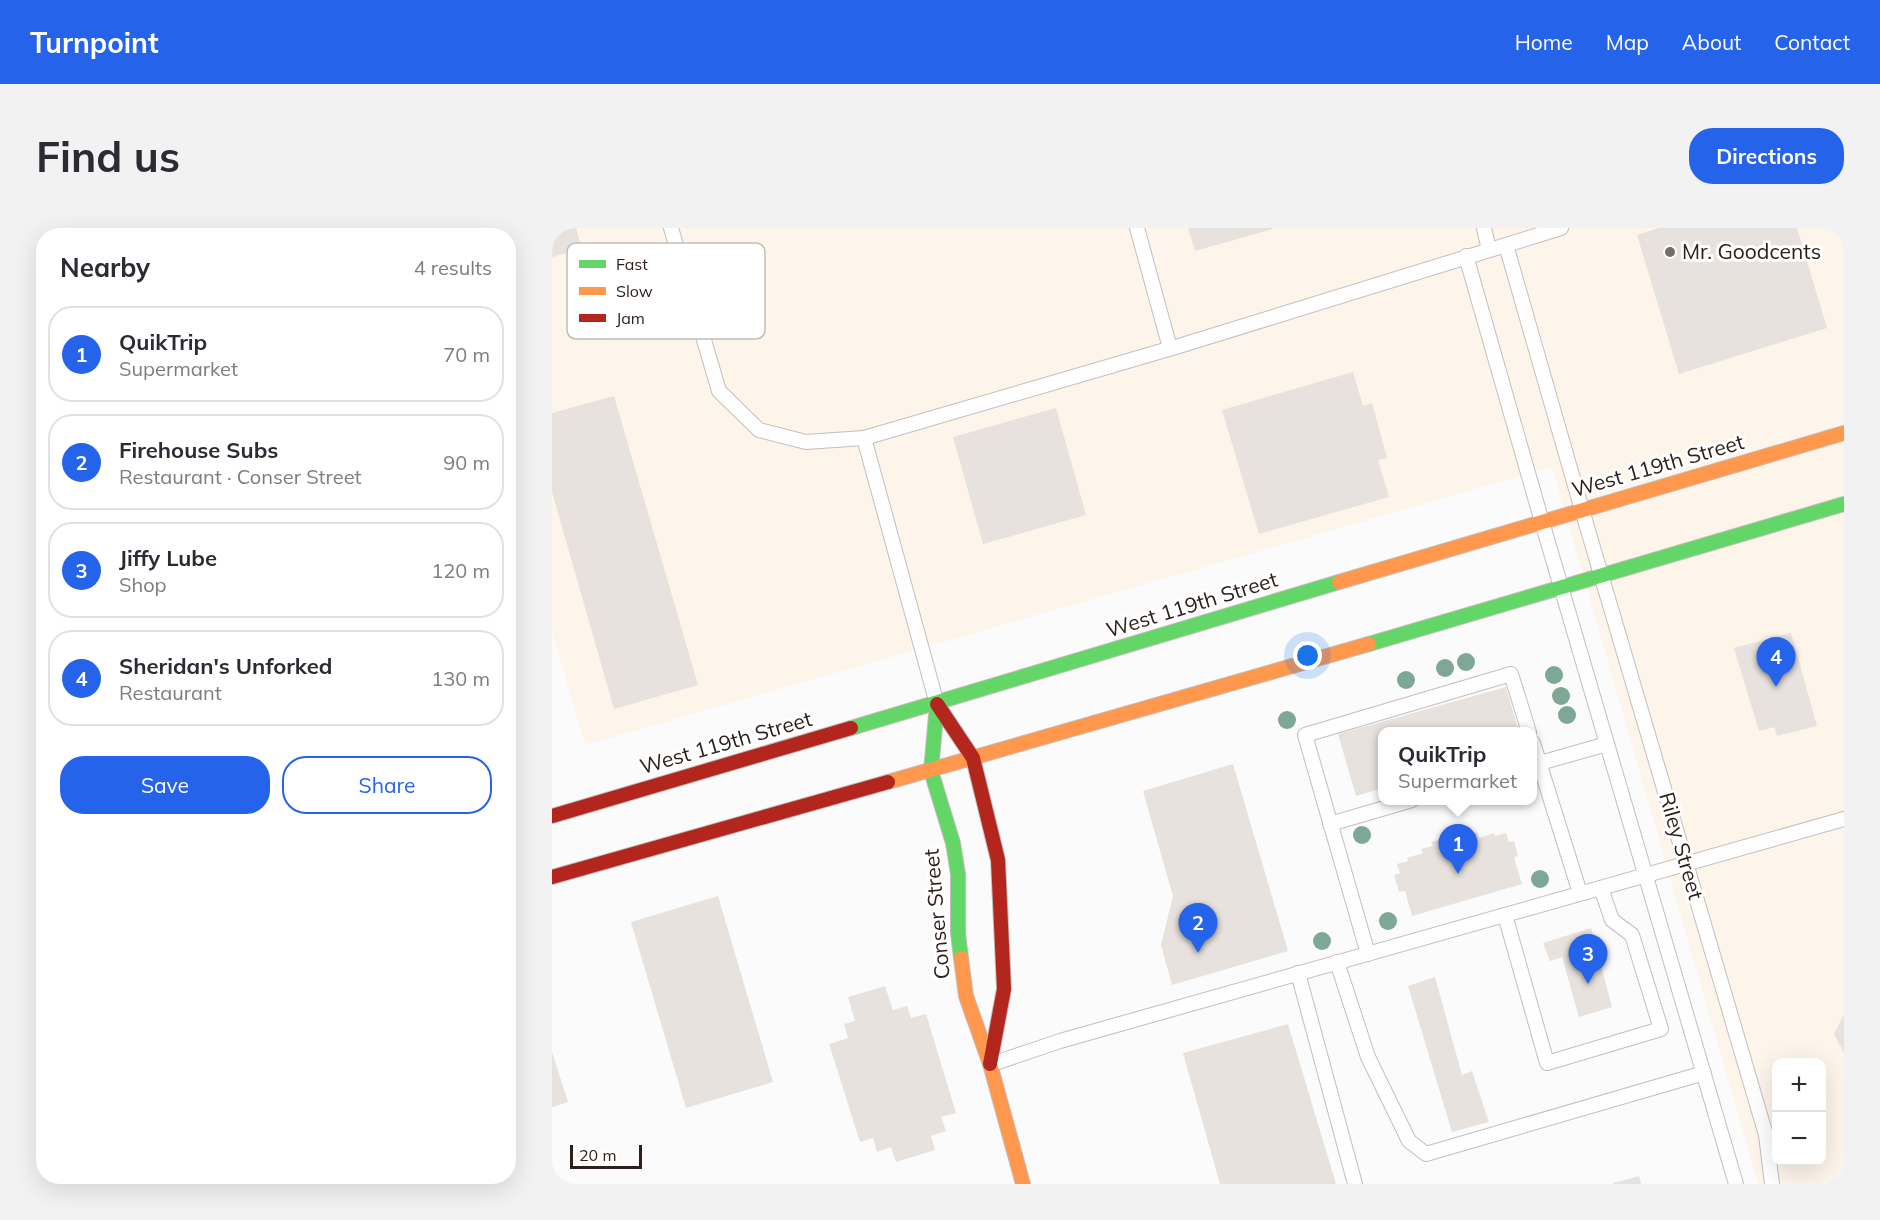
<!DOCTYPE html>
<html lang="en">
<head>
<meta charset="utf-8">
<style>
  body { margin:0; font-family:Mulish,sans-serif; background:#f2f2f3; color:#2b2b33 }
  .controls { position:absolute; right:18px; bottom:18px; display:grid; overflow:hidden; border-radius:12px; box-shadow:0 6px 24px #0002 }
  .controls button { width:54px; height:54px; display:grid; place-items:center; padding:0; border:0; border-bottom:2px solid #e1e1e2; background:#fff; color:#2b2b33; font:30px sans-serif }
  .scale { position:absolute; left:18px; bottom:15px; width:72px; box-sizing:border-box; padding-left:6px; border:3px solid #2d201b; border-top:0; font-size:16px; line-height:21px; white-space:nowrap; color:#2d201b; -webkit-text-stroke:4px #fff; paint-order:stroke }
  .you { position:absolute; left:756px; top:428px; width:21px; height:21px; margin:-15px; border:4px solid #fff; border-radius:50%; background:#1a73e8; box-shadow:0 0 0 9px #1a73e833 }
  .badge { display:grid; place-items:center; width:39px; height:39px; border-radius:50%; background:#2563eb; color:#fff; font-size:20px; font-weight:700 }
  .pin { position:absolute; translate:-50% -50px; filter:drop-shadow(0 2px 3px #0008) }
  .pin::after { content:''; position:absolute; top:32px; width:21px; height:18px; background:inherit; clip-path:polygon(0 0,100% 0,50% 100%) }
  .popup { position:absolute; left:826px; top:499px; width:159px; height:78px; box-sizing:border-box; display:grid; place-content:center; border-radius:12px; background:#fff; filter:drop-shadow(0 2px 4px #0005); font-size:20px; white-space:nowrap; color:#7c7c81 }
  .popup b { font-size:22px; color:#2b2b33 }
  .popup::after { content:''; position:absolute; left:50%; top:100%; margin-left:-12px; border:12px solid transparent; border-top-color:#fff }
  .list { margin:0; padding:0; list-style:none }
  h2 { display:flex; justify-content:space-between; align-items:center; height:78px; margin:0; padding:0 24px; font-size:26px }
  h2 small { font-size:20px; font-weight:400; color:#7c7c81 }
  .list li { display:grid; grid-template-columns:39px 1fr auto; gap:18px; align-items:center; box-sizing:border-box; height:96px; margin:0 12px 12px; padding:0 12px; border:2px solid #e1e1e2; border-radius:24px }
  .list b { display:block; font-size:22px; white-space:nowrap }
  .list p { margin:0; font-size:20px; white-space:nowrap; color:#7c7c81 }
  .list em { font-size:20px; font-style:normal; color:#7c7c81 }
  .actions { display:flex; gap:12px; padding:18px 24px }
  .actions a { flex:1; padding:14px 0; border:2px solid #2563eb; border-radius:24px; text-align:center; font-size:21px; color:#2563eb }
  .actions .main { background:#2563eb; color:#fff }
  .map { position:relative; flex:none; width:1292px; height:956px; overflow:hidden; border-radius:24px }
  header { display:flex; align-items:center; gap:36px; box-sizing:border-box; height:84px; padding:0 30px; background:#2563eb; color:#fff }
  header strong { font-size:28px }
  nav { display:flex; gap:33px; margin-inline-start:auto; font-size:21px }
  .intro { display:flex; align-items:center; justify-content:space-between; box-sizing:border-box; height:144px; padding:0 36px }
  h1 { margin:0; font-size:42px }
  .button { padding:15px 27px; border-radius:24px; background:#2563eb; color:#fff; font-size:21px; font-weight:700 }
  main { display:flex; gap:36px; padding:0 36px }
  aside { flex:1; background:#fff; border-radius:24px; box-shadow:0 6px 24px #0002 }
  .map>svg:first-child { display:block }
</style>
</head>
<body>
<header>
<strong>Turnpoint</strong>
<nav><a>Home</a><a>Map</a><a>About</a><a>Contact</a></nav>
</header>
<div class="intro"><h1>Find us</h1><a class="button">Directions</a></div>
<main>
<aside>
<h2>Nearby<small>4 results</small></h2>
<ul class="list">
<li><span class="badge">1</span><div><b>QuikTrip</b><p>Supermarket</p></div><em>70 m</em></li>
<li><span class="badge">2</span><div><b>Firehouse Subs</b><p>Restaurant · Conser Street</p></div><em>90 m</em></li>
<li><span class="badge">3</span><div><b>Jiffy Lube</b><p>Shop</p></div><em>120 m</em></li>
<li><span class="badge">4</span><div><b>Sheridan's Unforked</b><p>Restaurant</p></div><em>130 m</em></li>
</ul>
<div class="actions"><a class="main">Save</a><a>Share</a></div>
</aside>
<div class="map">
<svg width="1292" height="956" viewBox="0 0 1292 956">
  <rect width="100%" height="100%" fill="#fbfbfb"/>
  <path fill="#fdf4ea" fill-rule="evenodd" d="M 0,0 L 1292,0 L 1292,956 L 1206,956 L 1000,239 L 33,517 L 0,403 ZM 1224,834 L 1270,834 L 1270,934 L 1224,934 Z"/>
  <g fill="#e7e2dd">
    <polygon points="0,0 24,0 30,21 0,29"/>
    <polygon points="636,0 721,0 721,1 643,23"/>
    <polygon points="1107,0 1245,0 1275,100 1127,146 1085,7"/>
    <polygon points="801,144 811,178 820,175 835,230 826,232 837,269 707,306 670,182"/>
    <polygon points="62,168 146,457 62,481 0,264 0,185"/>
    <polygon points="504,180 534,287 431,316 401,209"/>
    <polygon points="1239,405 1265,498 1225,508 1222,499 1207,503 1182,420"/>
    <polygon points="954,459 967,504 831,504 831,560 804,568 786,506"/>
    <polygon points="681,536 736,723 620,757 609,717 621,668 591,563"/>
    <polygon points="913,604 914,608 925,604 927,610 942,605 943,608 954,605 957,614 962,613 966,628 962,630 970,656 860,688 853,663 847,664 842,647 848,645 845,636 856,633 855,630 871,625 869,621 881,618 879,614"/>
    <polygon points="166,668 221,854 134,880 79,694"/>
    <polygon points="1039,700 1060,779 1027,789 1010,729 998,733 991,715"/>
    <polygon points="883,749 910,847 920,843 937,894 900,904 856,758"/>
    <polygon points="333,758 341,782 355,778 359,790 374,786 404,885 389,889 394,903 379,908 383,922 344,934 339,919 325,924 321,910 308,914 277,816 296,810 292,796 303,793 296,769"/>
    <polygon points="1292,786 1292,825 1282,806"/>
    <polygon points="736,796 784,956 668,956 631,825"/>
    <polygon points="0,824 16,874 0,879"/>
    <polygon points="1087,948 1089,956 1061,956 1061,955"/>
  </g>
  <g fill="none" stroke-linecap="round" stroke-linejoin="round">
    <g stroke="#c5bebc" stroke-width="16">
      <g id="lane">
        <polyline points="119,0 167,163 207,202 254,214 312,210 627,118 1009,0"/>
        <polyline points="585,0 618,120"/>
        <polyline points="932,0 937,22"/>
        <polyline points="954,17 1030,282 1214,907 1220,956"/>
        <polyline points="914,28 990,294 1184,956"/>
        <polyline points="312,210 385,476"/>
        <polyline points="981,515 1028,665"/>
        <polyline points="981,537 1055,516"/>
        <polyline points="778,596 860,572"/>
        <polyline points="953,687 995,835 1109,801 1080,707 1060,692 1049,660"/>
        <polyline points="816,726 753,507 959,446 977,504"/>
        <polyline points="785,734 816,829 857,913 874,926 1152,845"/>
        <polyline points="746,745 803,956"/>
        <polyline points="440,836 508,813 1292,591"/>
      </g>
    </g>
    <g stroke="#c5bebc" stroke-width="16">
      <g id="fast">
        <polyline points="817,416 1292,276"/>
        <polyline points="385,476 379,543 401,615 406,646 406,705 409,730"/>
        <polyline points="299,500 787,354"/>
      </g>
    </g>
    <g stroke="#c5bebc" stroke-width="16">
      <g id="slow">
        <polyline points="787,354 1292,205"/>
        <polyline points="336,554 817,416"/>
        <polyline points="409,730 414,768 438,836 471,956"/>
      </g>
    </g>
    <g stroke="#c5bebc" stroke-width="16">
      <g id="jam">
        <polyline points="385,476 421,530 446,632 452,761 438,836"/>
        <polyline points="0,588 299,500"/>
        <polyline points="0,649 336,554"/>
      </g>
    </g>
    <use href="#lane" stroke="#fefefe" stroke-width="14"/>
    <use href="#fast" stroke="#63d668" stroke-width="14"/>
    <use href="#slow" stroke="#ff974d" stroke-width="14"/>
    <use href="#jam" stroke="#b3261e" stroke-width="14"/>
  </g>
  <g fill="#7ea796">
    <circle cx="914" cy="434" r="9"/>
    <circle cx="893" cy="440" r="9"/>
    <circle cx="1002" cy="447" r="9"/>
    <circle cx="854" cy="452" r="9"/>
    <circle cx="1009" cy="468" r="9"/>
    <circle cx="1015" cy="487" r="9"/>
    <circle cx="735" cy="492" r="9"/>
    <circle cx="810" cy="607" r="9"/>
    <circle cx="988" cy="651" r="9"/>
    <circle cx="836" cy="693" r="9"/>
    <circle cx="770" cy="713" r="9"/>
  </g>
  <circle fill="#756d69" stroke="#fff" stroke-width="2" cx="1118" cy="24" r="6"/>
  <g text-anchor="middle" stroke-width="6" stroke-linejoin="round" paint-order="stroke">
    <g font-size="21" fill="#2d201b" stroke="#fff" text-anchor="start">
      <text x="1130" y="31">Mr. Goodcents</text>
    </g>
    <g font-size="21" fill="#2d201b" stroke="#fff">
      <text transform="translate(1106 238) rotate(-16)" y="7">West 119th Street</text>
      <text transform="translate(640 377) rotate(-17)" y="7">West 119th Street</text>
      <text transform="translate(174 515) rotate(-16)" y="7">West 119th Street</text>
      <text transform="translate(1129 618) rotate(74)" y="7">Riley Street</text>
      <text transform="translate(385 686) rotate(-95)" y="7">Conser Street</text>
    </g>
  </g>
  <rect x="15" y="15" width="198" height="96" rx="9" fill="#fff" stroke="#c0bcbb" stroke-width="1.5"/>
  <rect x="27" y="32" width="27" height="8" fill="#63d668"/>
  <rect x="27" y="59" width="27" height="8" fill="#ff974d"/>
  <rect x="27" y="86" width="27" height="8" fill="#b3261e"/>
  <g font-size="16" fill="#2d201b">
    <text x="64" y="42">Fast</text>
    <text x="64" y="69">Slow</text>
    <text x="64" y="96">Jam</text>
  </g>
</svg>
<div class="controls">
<button>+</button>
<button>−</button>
</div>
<div class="scale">20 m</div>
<div class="you"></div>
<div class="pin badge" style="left:906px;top:646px">1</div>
<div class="popup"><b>QuikTrip</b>Supermarket</div>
<div class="pin badge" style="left:646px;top:725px">2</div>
<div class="pin badge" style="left:1036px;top:756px">3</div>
<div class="pin badge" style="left:1224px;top:459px">4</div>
</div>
</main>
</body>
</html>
